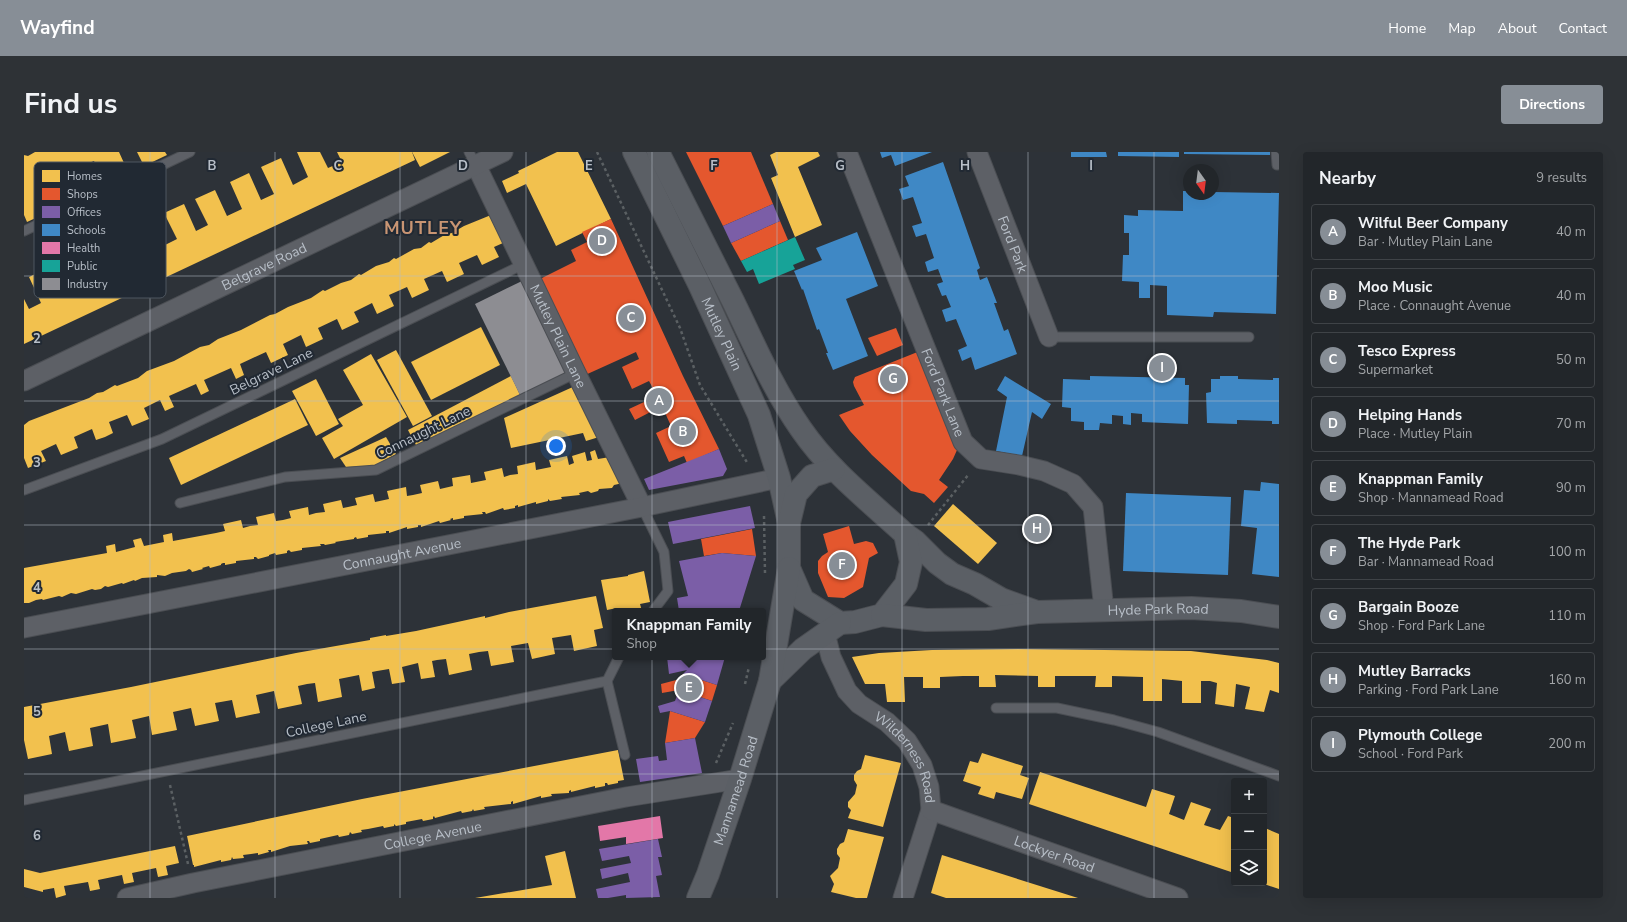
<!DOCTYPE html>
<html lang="en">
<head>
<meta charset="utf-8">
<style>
  body { margin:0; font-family:"Nunito Sans",sans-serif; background:#2e3236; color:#f1f3f6 }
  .controls { position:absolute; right:12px; bottom:12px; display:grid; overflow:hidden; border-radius:4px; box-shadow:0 4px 16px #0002 }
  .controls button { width:36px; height:36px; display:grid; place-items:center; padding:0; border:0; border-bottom:1px solid #3f4347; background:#22262a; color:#f1f3f6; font:20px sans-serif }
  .compass { position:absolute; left:1159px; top:12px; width:36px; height:36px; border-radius:50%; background:#22262a; box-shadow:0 4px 16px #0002; rotate:166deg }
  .you { position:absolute; left:532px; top:294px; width:14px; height:14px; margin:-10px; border:3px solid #fff; border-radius:50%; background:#1a73e8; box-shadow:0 0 0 6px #1a73e833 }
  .badge { display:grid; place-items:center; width:26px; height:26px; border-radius:50%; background:#878e96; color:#fff; font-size:13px; font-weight:700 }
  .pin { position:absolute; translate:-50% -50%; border:2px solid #fff; box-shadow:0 1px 4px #0006 }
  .popup { position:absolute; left:588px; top:456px; width:154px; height:52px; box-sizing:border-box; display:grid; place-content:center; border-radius:4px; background:#22262a; filter:drop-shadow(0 1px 3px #0005); font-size:13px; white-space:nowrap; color:#a2a5a8 }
  .popup b { font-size:15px; color:#f1f3f6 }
  .popup::after { content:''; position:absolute; left:50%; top:100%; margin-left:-8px; border:8px solid transparent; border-top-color:#22262a }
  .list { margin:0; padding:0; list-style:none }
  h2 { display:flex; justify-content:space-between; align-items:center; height:52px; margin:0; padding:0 16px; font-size:17px }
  h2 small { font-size:13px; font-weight:400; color:#a2a5a8 }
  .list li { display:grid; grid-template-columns:26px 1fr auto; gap:12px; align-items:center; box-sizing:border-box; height:56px; margin:0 8px 8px; padding:0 8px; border:1px solid #3f4347; border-radius:4px }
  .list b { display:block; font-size:15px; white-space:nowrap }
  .list p { margin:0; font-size:13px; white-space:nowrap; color:#a2a5a8 }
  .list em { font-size:13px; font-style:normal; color:#a2a5a8 }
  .icon { flex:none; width:22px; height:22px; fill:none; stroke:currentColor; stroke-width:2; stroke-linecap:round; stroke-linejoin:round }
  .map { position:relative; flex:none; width:1255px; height:746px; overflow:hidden; border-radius:4px }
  header { display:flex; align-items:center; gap:24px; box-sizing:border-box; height:56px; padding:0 20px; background:#878e96; color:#fff }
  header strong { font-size:19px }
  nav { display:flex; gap:22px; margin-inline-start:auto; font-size:14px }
  .intro { display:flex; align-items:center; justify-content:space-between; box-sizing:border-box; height:96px; padding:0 24px }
  h1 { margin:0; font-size:28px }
  .button { padding:10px 18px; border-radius:4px; background:#878e96; color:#fff; font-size:14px; font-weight:700 }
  main { display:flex; gap:24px; padding:0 24px }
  aside { flex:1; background:#22262a; border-radius:4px; box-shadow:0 4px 16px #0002 }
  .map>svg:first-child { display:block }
</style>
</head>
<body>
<header>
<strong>Wayfind</strong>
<nav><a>Home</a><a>Map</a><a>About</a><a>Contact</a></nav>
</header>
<div class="intro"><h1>Find us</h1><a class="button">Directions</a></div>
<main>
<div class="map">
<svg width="1255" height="746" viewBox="0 0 1255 746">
  <rect width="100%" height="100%" fill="#2d3238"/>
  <g fill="#f2c14e">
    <polygon points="11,0 95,0 105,22 81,33 70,9 62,12 55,16 66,40 42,52 31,28 16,35 27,59 3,70 0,63 0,3 4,4"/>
    <polygon points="113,0 141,0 143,3 120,14"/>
    <polygon points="273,0 296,0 304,16 318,10 313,0 388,0 391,8 0,192 0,147 5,157 17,151 5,125 24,116 37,142 52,135 39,108 59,99 71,125 85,119 73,93 92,84 104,110 120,103 107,76 126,67 139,94 153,87 140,61 160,52 172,79 184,73 171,47 191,38 203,64 218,57 206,30 225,21 237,48 250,42 237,15 257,6 269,33 284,25"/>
    <polygon points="388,0 426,0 396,15"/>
    <polygon points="533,0 554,0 587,67 532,94 502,32 483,41 478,29 495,21 494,19"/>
    <polygon points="752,0 794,0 796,4 774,15 798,73 771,85 747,26 754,23 746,3"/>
    <polygon points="467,63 479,91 470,95 475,105 458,113 453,103 435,111 440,122 423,130 418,119 400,127 405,138 388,146 383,135 365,143 370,154 353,162 348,151 330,160 335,170 318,178 313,167 294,176 299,187 282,195 277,183 259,192 264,203 247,211 242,200 216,212 220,223 212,227 207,216 180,228 185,239 177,243 172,232 145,244 150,255 141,259 136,248 120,256 125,267 108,274 103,263 85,270 89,281 81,285 72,288 68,277 50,285 54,296 37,303 32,292 17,299 22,309 4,316 0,306 0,273 5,269 65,246 73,241 79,240 91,233 93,234 114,226 123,219 150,209 176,195 185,193 194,187 217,178 246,163 251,162 264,155 287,146 299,138 301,139 317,131 327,128 335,122 337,123 352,114 365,110 370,106 372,107 390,97 397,96 405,90 407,91 422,82 428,81 440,74"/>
    <polygon points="457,175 476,213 407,248 387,210"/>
    <polygon points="372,198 408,264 389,274 353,208"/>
    <polygon points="347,202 383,265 310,307 298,286 319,274 314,267 339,253 319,218"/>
    <polygon points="487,224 496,243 393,295 384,278"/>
    <polygon points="292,227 315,272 292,284 268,239"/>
    <polygon points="551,234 575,285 562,289 559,281 487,296 480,266"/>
    <polygon points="271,247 284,273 157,333 145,306"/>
    <polygon points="362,285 372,302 350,314 322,315 316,306"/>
    <polygon points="571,298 574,307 586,305 599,331 590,333 588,336 575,337 574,339 567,341 564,339 555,341 556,343 537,345 538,347 526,349 524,347 524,349 512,352 512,350 494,355 494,353 491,354 491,356 480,358 479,356 462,362 461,360 458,360 459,362 440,364 440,366 429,368 429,366 426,367 427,368 416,371 415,369 397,375 397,373 394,373 394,375 383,377 383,375 365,381 365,379 362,379 362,381 344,383 344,385 333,387 332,385 330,386 330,387 311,390 312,391 301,393 300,392 296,392 297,394 278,396 278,398 267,400 265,398 263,399 263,401 252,403 251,401 245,403 245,404 234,407 232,405 230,405 230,407 212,409 212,411 201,413 201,411 199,411 197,412 197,413 186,416 185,414 178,416 179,417 168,420 167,418 165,417 162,419 148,421 141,424 133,423 133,425 118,426 111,429 110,428 99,432 98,431 84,435 81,434 77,437 71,438 68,437 52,442 47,441 38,445 35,444 19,448 18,447 12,448 5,451 0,451 0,416 83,401 82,394 91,392 92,400 111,395 109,388 117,386 120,394 140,390 139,383 148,381 149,389 192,381 201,379 199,372 217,368 219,376 226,374 234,373 232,365 250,361 252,369 259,368 267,366 265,359 284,355 285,363 292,361 301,360 299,352 317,348 319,356 324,355 333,353 331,346 349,342 351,350 365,347 363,339 382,335 383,344 389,343 398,341 396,333 414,329 416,337 429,334 428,326 446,323 447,331 462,328 460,320 478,316 480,325 486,323 494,322 493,314 511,310 512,318 527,315 525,308 543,304 545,313 550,311 548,304 561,300 563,309 568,308 566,300"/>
    <polygon points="929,352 973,391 954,412 910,374"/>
    <polygon points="620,419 626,450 616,452 618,459 594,459 593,456 583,458 577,428 604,424 604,423"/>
    <polygon points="572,444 579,476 570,478 573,494 550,499 547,483 528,486 531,502 508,507 504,491 487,494 490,510 467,514 464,499 455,500 445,502 448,518 425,523 422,507 413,508 408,509 411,525 397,527 394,511 378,515 381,530 368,532 365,517 353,519 348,520 351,536 338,539 335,523 315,527 318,545 294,550 291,531 283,532 274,534 278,552 254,557 250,539 232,543 236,561 212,566 208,548 191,551 195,569 171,574 167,556 149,560 153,578 128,583 125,564 108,568 112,586 87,591 84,572 66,576 69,594 45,599 41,580 25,584 28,602 4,607 0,588 0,555 107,535 272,501 346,488 346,486 362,483 362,484 392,479 461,464 461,466 485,460"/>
    <polygon points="994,497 1167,499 1243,508 1255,511 1255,541 1246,538 1240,560 1221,557 1226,535 1212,532 1210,555 1191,552 1193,531 1186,529 1177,529 1177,551 1158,551 1158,529 1138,527 1138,549 1119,549 1119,525 1088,524 1088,535 1071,535 1072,524 1031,524 1031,535 1014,535 1014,524 971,523 972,535 955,535 955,524 939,524 916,525 916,536 899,536 899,525 880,525 881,550 863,550 861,532 841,532 828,505 855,501 908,498"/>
    <polygon points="594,598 600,628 594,629 594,631 584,633 583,631 581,631 581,634 571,636 571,634 547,640 547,638 545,639 545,641 527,642 528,644 517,646 517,644 489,652 489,649 487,650 487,652 460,655 461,657 450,659 449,657 448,659 438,661 437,659 411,666 410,664 409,665 409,667 399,669 398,667 382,670 382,672 372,674 370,672 370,674 360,676 359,674 344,677 337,678 338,680 328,682 326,680 325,683 315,685 314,683 296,687 296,689 286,691 285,689 283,689 284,692 266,694 247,700 247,698 244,698 245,700 234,703 234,701 227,702 219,703 220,706 209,707 208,705 207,708 197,710 197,708 170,715 170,713 169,713 163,684 338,647"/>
    <polygon points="958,601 999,614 996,623 1005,626 998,647 972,640 970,647 954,642 957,635 939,629 946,609 954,611"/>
    <polygon points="841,603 877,611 859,675 824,666 827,658 824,655 824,650 831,642 833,633 830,628 830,623 833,619 837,617"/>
    <polygon points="1016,620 1122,655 1128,637 1151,644 1145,662 1160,668 1167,650 1187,657 1180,673 1196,678 1204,664 1210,666 1210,721 1005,652"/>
    <polygon points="1241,676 1255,682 1255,737 1240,732"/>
    <polygon points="824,677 860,685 843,746 832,746 807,740 810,732 806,724 814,716 816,706 813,702 813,697 816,692 820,690"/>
    <polygon points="151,694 155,711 142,714 144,723 134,725 132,716 108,721 110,730 100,732 98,723 74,728 76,737 66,739 64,730 40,734 42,743 32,746 30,736 19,738 19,740 0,735 0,717 16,721"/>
    <polygon points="541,699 552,746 451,746 528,733 521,704"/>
    <polygon points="918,703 1054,746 922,746 907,741"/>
  </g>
  <g fill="#e4572e">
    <polygon points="662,0 727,0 749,52 699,74"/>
    <polygon points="587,67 659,224 695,297 663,311 660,304 645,310 632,281 647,274 638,254 611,268 605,257 633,244 625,229 608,237 598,215 615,207 612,200 559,224 514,128 552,109 547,98 563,90 558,80"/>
    <polygon points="756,69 764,88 717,109 707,91"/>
    <polygon points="872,176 879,193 853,204 844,186"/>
    <polygon points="896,199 933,298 929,307 915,328 924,335 910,351 900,342 887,339 848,303 826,279 815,263 840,253 830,234 829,230 831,225"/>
    <polygon points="825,374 830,392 842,389 849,391 854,401 845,406 839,435 820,446 804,445 794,421 794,409 798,404 804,400 799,382"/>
    <polygon points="728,377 732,404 698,401 680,404 677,387"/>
    <polygon points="686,457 693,459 678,459 678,458"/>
    <polygon points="659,522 693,533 688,549 655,538 638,541 637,532 656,527"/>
    <polygon points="646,559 681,570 671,586 641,591"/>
  </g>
  <g fill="#7b5ea7">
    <polygon points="749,52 756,69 707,91 699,74"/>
    <polygon points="695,297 703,317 699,324 625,338 620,327"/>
    <polygon points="726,354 731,376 649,392 644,370"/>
    <polygon points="698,401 732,404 715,459 697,459 686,457 674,459 655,459 653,446 664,444 655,409"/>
    <polygon points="643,505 701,505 693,533 659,522 663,518 645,522"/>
    <polygon points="655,538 688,549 681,570 646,559 636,561 634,554 651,549"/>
    <polygon points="671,586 678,621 616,630 612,607 634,604 635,609 643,608 641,591"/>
    <polygon points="634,687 638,705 634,705 638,723 632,724 636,745 602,746 602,743 584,746 574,746 572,737 606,730 604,721 578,727 576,717 607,711 605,704 578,709 575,697"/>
  </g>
  <g fill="#3f88c5">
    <polygon points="856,0 908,0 871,14 867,3 858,6"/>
    <polygon points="1047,0 1082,0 1083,5 1047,5"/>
    <polygon points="1094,0 1155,0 1155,5 1094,4"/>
    <polygon points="1160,0 1246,0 1246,3 1160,2"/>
    <polygon points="919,10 956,116 953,118 956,128 963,125 973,151 970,151 980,179 984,177 993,202 951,218 947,205 938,209 934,198 943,194 932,167 922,170 918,158 927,155 922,143 918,144 913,132 919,130 914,117 904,120 901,110 910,106 902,82 892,85 888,74 898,71 889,45 879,48 875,37 885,34 881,24"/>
    <polygon points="1159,39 1165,39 1165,42 1189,42 1189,40 1255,41 1252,162 1190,160 1189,165 1143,163 1143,134 1126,133 1126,146 1115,146 1115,130 1098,129 1099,103 1105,103 1105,81 1100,81 1100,63 1114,64 1114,58 1159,59"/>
    <polygon points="833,80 854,134 822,147 844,204 809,218 802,201 804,201 795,177 793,178 779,137 778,138 770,119 798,108 792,96"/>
    <polygon points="981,224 1027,252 1018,267 1008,260 998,304 972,299 983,245 973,238"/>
    <polygon points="1066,224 1161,226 1161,233 1165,233 1164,272 1118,270 1118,262 1107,261 1107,273 1099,272 1099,264 1088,263 1088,272 1076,271 1075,278 1060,278 1060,270 1047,269 1047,256 1038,255 1039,227 1066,228"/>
    <polygon points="1196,224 1214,224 1214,227 1249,228 1249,226 1255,226 1255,272 1248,272 1248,269 1213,268 1213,272 1183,271 1182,241 1187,240 1187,227 1196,227"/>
    <polygon points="1237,330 1255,332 1255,425 1228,422 1233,376 1217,374 1220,338 1236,339"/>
    <polygon points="1102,341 1207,345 1204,423 1099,419"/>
  </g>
  <polygon fill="#e377a8" points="636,664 639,686 602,692 602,685 576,689 574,674"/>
  <polygon fill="#17a398" points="771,85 781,108 769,113 771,117 735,132 729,117 723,120 717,109"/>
  <polygon fill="#8d8d92" points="498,129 543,221 496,243 451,152"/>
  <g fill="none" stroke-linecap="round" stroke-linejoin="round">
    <g stroke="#4b4e53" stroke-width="11">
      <g id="lane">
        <polyline points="445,0 452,13"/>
        <polyline points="1252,0 1253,13"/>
        <polyline points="0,79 166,0"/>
        <polyline points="1025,185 1225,185"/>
        <polyline points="0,338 138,287 500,112"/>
        <polyline points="156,351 261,325 352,318 552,221"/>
        <polyline points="618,355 640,400 644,439 629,459"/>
        <polyline points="583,529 601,603"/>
        <polyline points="972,556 1033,556 1090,568 1134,580 1255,624"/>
        <polyline points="0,648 583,529 595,505"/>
      </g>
    </g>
    <g stroke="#4b4e53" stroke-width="21">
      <g id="street">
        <path id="s1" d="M 823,0 L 939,290 L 957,307 L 995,313 L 1020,319 L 1049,332 L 1069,355 L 1080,458"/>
        <path id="s2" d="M 953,0 L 1025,185"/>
        <path id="s3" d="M 452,13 L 552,221 L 618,355"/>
        <path id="s4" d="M 0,229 L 479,0"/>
        <path id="s5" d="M 0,476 L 618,355 L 755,326"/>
        <path id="s6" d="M 801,481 L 807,505 L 823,539 L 835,552 L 863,570 L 883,589 L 898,613 L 905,635 L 907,658 L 879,746"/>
        <path id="s7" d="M 907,658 L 1154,746"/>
        <path id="s8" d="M 103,746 L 169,731 L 602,645 L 716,627"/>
      </g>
    </g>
    <g stroke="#4b4e53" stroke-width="24">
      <g id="secondary">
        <path id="s9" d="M 610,0 L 676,134 L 735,263 L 755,326 L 765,371"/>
        <path d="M 634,0 C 659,49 684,99 709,149 C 730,192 749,237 777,277 C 805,318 845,349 881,382 L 891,389 L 913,411 L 928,422 L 951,432 L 977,447 L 1013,460"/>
        <polyline points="810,317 788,324 772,342 765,371 765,416 779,448 816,471 831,470 858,463 882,432 887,410 881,382"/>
        <path id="s10" d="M 858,463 L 902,468 L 964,467 L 1013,460 L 1167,456 L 1217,459 L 1255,465"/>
        <polyline points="746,529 779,497 816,471"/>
        <path id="s11" d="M 674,746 L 684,722 L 716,627 L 746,529 L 765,416"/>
      </g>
    </g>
    <g stroke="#5b6063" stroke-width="2.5" stroke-dasharray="3 3" stroke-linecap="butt">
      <polyline points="573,0 656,176 676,233 724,312"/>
      <polyline points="740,364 741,421"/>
      <polyline points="904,373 945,322"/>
      <polyline points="721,532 725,515"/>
      <polyline points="692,611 709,571"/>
      <polyline points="146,633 164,712"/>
    </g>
    <use href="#lane" stroke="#5d6066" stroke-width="9"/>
    <use href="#street" stroke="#5d6066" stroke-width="19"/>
    <use href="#secondary" stroke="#5b5f65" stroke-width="22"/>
  </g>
  <path fill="none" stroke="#b8bfc8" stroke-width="1" stroke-opacity="0.55" d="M 126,0 L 126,746M 251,0 L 251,746M 376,0 L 376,746M 502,0 L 502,746M 628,0 L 628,746M 753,0 L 753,746M 878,0 L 878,746M 1004,0 L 1004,746M 1130,0 L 1130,746M 0,124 L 1255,124M 0,249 L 1255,249M 0,373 L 1255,373M 0,497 L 1255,497M 0,622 L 1255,622"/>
  <g text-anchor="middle" stroke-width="4" stroke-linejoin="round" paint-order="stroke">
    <g font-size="14" fill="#b8bfc8" stroke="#212933">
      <text dy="5" stroke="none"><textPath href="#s2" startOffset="99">Ford Park</textPath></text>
      <text dy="5" stroke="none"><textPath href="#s4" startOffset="266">Belgrave Road</textPath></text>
      <text dy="5" stroke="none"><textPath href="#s9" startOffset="202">Mutley Plain</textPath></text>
      <text dy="5" stroke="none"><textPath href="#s3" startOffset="190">Mutley Plain Lane</textPath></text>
      <text transform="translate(247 219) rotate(-26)" y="5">Belgrave Lane</text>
      <text dy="5" stroke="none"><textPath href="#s1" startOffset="259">Ford Park Lane</textPath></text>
      <text transform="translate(399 280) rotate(-26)" y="5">Connaught Lane</text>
      <text dy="5" stroke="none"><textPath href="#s5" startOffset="385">Connaught Avenue</textPath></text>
      <text dy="5" stroke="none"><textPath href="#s10" startOffset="277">Hyde Park Road</textPath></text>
      <text transform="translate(302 572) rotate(-12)" y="5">College Lane</text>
      <text dy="5" stroke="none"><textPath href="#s6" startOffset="154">Wilderness Road</textPath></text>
      <text dy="5" stroke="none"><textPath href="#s11" startOffset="114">Mannamead Road</textPath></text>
      <text dy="5" stroke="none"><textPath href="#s8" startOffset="312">College Avenue</textPath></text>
      <text dy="5" stroke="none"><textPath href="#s7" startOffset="131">Lockyer Road</textPath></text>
    </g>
    <g font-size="18" font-weight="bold" letter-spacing="1" fill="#c99573" stroke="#212933">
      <text x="399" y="82">MUTLEY</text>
    </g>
  </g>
  <rect x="10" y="10" width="132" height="136" rx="6" fill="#212933" stroke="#4e5660" stroke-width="1"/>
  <rect x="18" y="18" width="18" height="12" fill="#f2c14e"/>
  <rect x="18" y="36" width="18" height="12" fill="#e4572e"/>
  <rect x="18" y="54" width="18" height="12" fill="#7b5ea7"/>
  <rect x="18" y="72" width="18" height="12" fill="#3f88c5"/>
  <rect x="18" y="90" width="18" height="12" fill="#e377a8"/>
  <rect x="18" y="108" width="18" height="12" fill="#17a398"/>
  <rect x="18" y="126" width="18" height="12" fill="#8d8d92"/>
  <g font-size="11" fill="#b8bfc8">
    <text x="43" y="28">Homes</text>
    <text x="43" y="46">Shops</text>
    <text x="43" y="64">Offices</text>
    <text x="43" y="82">Schools</text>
    <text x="43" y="100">Health</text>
    <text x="43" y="118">Public</text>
    <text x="43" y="136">Industry</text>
  </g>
  <g font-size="13" text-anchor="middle" font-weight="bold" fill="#b8bfc8" stroke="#212933" stroke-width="4" stroke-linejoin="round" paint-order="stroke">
    <text x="188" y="18">B</text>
    <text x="314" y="18">C</text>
    <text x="439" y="18">D</text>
    <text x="565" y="18">E</text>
    <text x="690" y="18">F</text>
    <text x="816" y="18">G</text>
    <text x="941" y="18">H</text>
    <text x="1067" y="18">I</text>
    <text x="13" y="191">2</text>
    <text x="13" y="315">3</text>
    <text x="13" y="440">4</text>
    <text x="13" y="564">5</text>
    <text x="13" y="688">6</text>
  </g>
</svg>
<div class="controls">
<button>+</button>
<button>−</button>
<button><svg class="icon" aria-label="layers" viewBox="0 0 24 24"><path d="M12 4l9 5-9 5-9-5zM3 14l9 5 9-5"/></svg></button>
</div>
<svg class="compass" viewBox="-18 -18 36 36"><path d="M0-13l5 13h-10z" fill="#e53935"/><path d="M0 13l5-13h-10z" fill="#a2a5a8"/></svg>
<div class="you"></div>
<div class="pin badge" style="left:635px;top:249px">A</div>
<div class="pin badge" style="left:659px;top:280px">B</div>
<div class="pin badge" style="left:607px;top:166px">C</div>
<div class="pin badge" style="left:578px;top:89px">D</div>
<div class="pin badge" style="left:665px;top:536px">E</div>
<div class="popup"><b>Knappman Family</b>Shop</div>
<div class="pin badge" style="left:818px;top:413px">F</div>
<div class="pin badge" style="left:869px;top:227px">G</div>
<div class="pin badge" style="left:1013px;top:377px">H</div>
<div class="pin badge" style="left:1138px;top:216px">I</div>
</div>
<aside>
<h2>Nearby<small>9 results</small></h2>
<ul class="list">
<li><span class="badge">A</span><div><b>Wilful Beer Company</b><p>Bar · Mutley Plain Lane</p></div><em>40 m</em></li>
<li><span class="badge">B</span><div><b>Moo Music</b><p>Place · Connaught Avenue</p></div><em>40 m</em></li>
<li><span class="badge">C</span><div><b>Tesco Express</b><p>Supermarket</p></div><em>50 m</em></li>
<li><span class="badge">D</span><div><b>Helping Hands</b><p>Place · Mutley Plain</p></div><em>70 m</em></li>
<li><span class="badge">E</span><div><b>Knappman Family</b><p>Shop · Mannamead Road</p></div><em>90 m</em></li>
<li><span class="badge">F</span><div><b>The Hyde Park</b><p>Bar · Mannamead Road</p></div><em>100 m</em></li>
<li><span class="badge">G</span><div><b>Bargain Booze</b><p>Shop · Ford Park Lane</p></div><em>110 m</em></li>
<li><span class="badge">H</span><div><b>Mutley Barracks</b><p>Parking · Ford Park Lane</p></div><em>160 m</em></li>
<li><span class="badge">I</span><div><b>Plymouth College</b><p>School · Ford Park</p></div><em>200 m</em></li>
</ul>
</aside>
</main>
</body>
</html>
